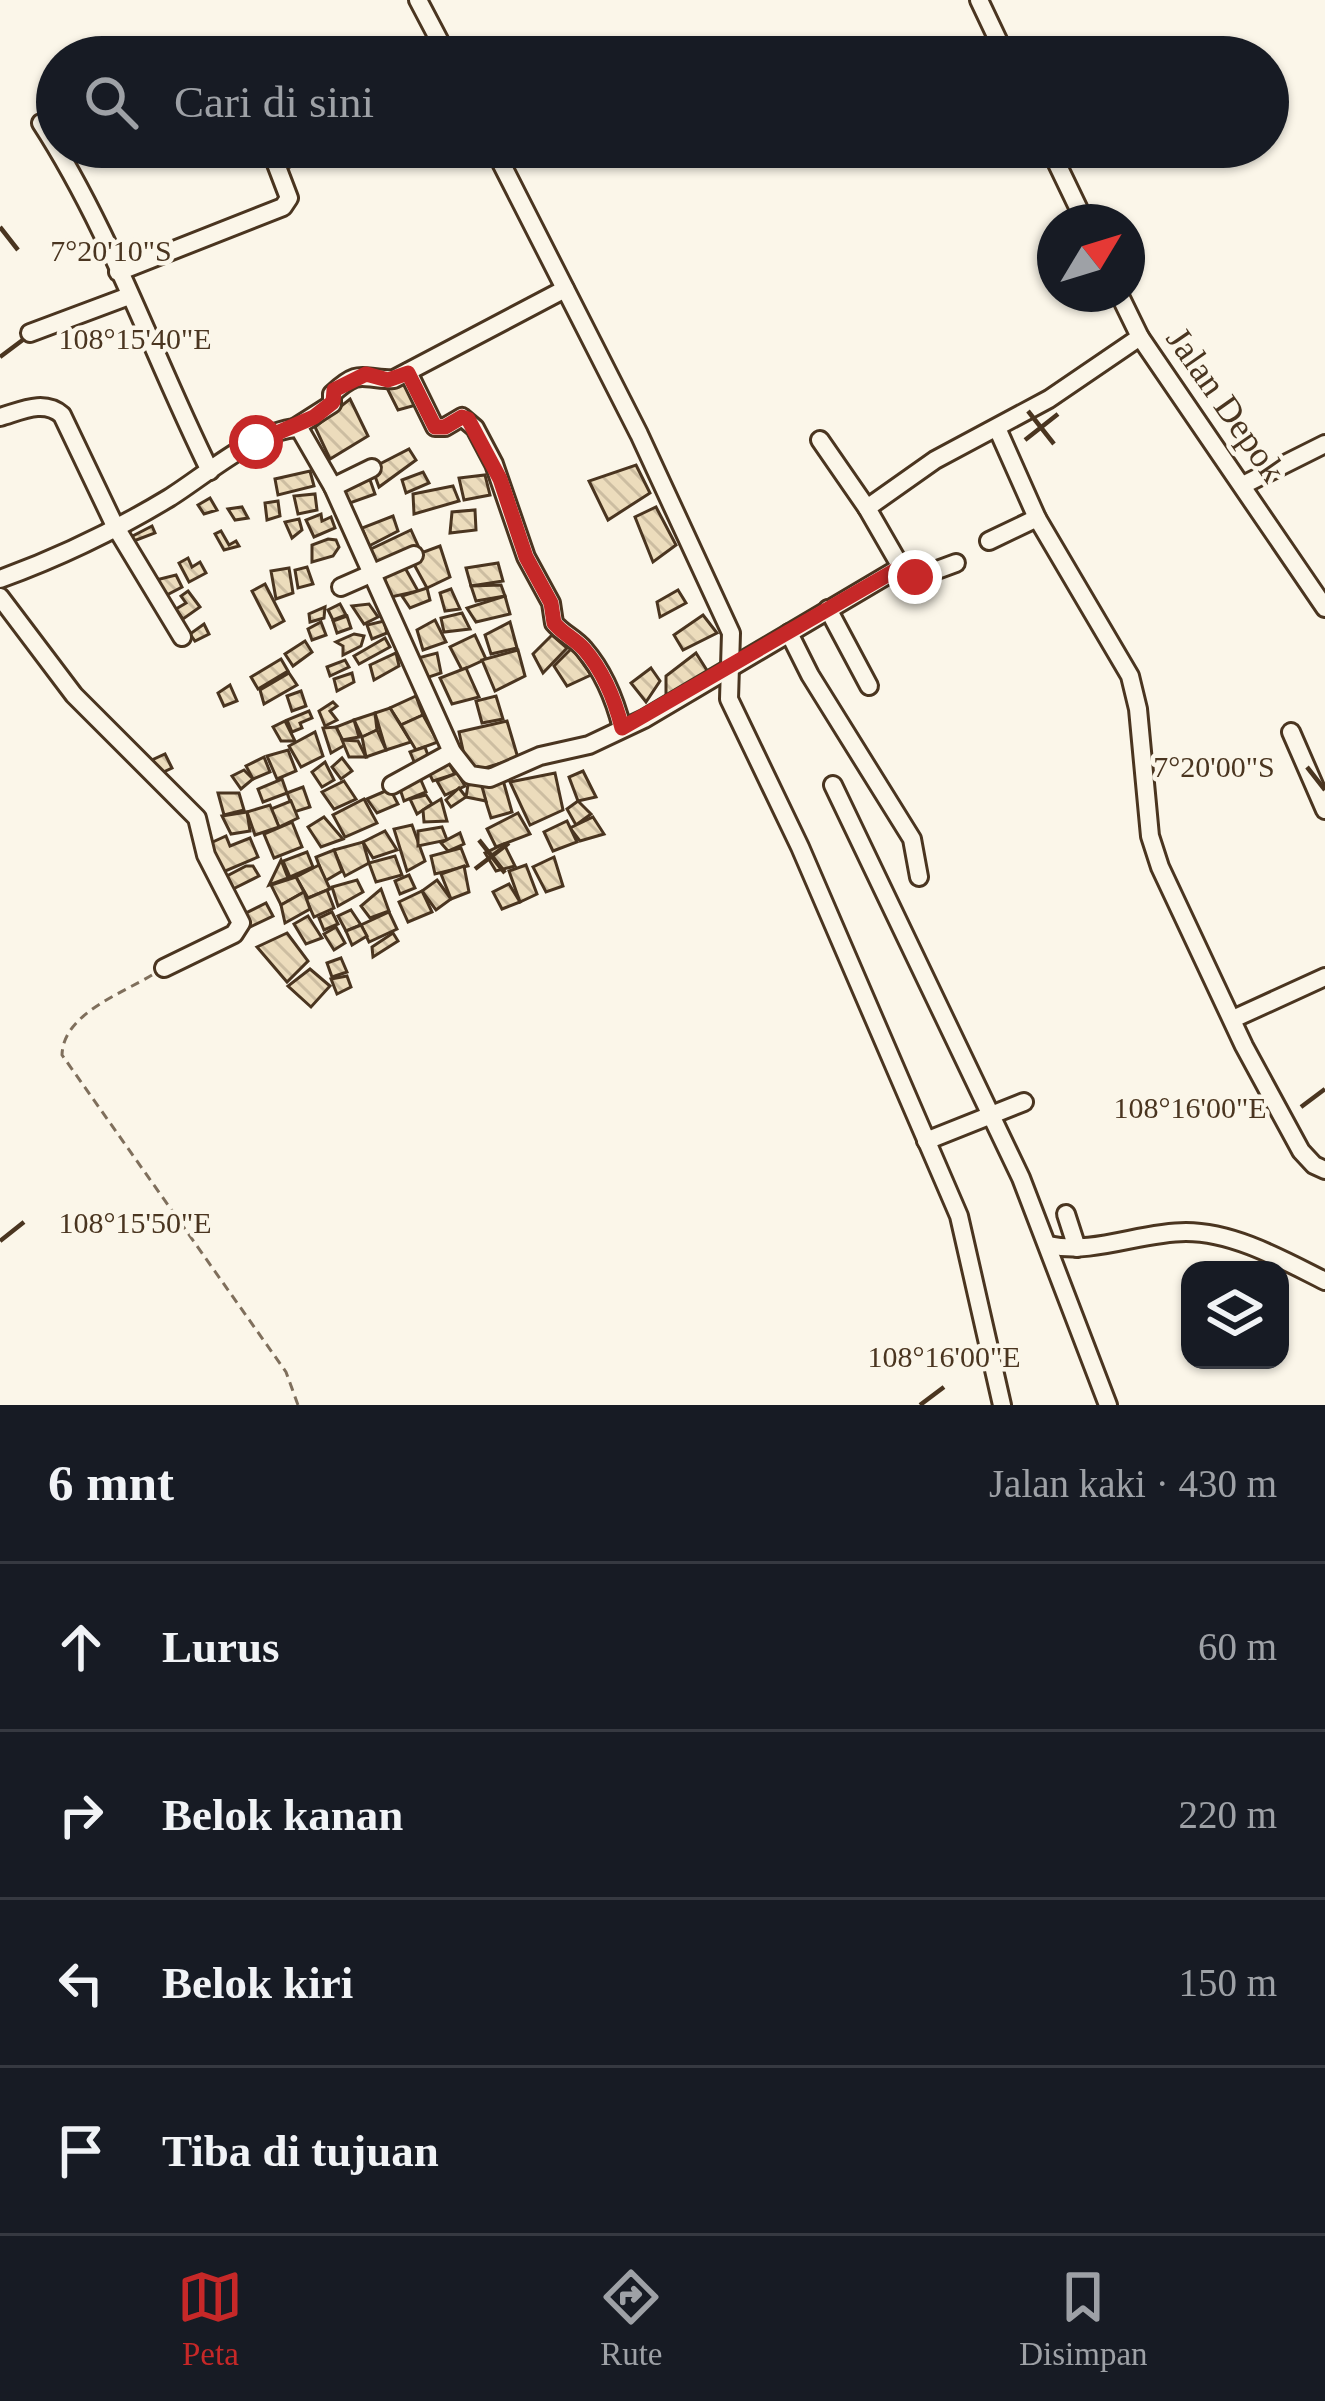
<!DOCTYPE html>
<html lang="id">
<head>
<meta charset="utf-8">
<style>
  body { margin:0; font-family:"Times New Roman",serif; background:#242831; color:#f1f3f6 }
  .controls { position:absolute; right:36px; bottom:36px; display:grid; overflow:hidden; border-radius:24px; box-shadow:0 3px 9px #0004 }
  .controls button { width:108px; height:108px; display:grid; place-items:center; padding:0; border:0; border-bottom:3px solid #363941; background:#171b24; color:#f1f3f6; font:60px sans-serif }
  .compass { position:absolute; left:1037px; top:204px; width:108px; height:108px; border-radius:50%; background:#171b24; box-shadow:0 3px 9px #0004; rotate:52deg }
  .stop { position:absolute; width:36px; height:36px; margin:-27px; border:9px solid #c62828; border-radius:50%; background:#fff }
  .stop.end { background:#c62828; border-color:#fff; box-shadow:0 3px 12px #0008 }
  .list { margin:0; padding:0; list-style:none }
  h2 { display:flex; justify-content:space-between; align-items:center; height:156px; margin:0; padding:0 48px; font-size:51px }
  h2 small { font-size:39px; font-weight:400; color:#9ea1a6 }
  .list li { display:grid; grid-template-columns:78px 1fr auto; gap:36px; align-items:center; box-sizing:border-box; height:168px; padding:0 48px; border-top:3px solid #363941 }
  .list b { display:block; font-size:45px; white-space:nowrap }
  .list em { font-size:39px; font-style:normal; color:#9ea1a6 }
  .icon { flex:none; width:66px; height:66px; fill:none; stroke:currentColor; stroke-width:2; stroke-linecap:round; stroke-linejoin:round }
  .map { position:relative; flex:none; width:1325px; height:1405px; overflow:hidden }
  .search { position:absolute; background:#171b24; box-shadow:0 3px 9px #0004; left:36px; right:36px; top:36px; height:132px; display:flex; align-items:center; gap:30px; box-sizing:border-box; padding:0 42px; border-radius:66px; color:#9ea1a6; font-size:45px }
  .sheet { height:828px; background:#171b24 }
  nav { display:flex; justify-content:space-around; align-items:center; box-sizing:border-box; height:168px; border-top:3px solid #363941; background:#171b24; font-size:33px; color:#9ea1a6 }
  nav a { display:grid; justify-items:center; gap:6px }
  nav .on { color:#c62828 }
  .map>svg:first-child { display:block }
</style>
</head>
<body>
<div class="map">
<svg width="1325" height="1405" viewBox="0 0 1325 1405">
  <defs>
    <pattern id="building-back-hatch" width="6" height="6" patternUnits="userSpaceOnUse" patternTransform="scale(3)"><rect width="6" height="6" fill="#ecdcbc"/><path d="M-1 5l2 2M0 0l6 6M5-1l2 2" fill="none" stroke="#ccbda1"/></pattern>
  </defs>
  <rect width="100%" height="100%" fill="#fbf6e9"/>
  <g fill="url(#building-back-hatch)" stroke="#4a3520" stroke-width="3">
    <polygon points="405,378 416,405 398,410 386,386"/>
    <polygon points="350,399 368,436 330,459 315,427"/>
    <polygon points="409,449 416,460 379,487 372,468"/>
    <polygon points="636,465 650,493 608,520 589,481"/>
    <polygon points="310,471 314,486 278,495 275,479"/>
    <polygon points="423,472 429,483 406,493 402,480"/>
    <polygon points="485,475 490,495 464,500 459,478"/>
    <polygon points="369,477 375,494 350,503 341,486"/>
    <polygon points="453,486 459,501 414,514 413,494"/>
    <polygon points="315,494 317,510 298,514 294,496"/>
    <polygon points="210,498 217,510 204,514 198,505"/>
    <polygon points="278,501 280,516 267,520 265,503"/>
    <polygon points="242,507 248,518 235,520 228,509"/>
    <polygon points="656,507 676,545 653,562 635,517"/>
    <polygon points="475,510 476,530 450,533 452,512"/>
    <polygon points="321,514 322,521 331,517 335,528 314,537 306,520"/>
    <polygon points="393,516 398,531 369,546 362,528"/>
    <polygon points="299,519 302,530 292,538 285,522"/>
    <polygon points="152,526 155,533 131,542 129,538"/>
    <polygon points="411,530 420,550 378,566 371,549"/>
    <polygon points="221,531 229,545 236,541 239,546 224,550 215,534"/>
    <polygon points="328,539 336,540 339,547 333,556 312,562 312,545"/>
    <polygon points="440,546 450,577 427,588 410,557"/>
    <polygon points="188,558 192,567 200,562 206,573 189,582 179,563"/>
    <polygon points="498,563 503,581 471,586 466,568"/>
    <polygon points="404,566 418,591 391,597 384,577"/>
    <polygon points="307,567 313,584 298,588 295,570"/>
    <polygon points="289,568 293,593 276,599 271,571"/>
    <polygon points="176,575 182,587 161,598 152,581"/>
    <polygon points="265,584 284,621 271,628 252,591"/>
    <polygon points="501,585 505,596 476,601 471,586"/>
    <polygon points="427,588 430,600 410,608 402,596"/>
    <polygon points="451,589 460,609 445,611 440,593"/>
    <polygon points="678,590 686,603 660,617 657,602"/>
    <polygon points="188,591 200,607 183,619 176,609 186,603 181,596"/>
    <polygon points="505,596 510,614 476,622 467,608"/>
    <polygon points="340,604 346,615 333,620 328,610"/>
    <polygon points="369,604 378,617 364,624 352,606"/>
    <polygon points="325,607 324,618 310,622 309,614"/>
    <polygon points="462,613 470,629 444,632 441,618"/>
    <polygon points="703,615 717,633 683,650 674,635"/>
    <polygon points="347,616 351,628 337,633 333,621"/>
    <polygon points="435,620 446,642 423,650 417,630"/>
    <polygon points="384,621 387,633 372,639 367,625"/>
    <polygon points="321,622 326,635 312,640 308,629"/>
    <polygon points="510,622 517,648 491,654 485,635"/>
    <polygon points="204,624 209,634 195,641 190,634"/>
    <polygon points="354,634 364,636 361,646 343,655 343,646 336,642"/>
    <polygon points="475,635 486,659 462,670 450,647"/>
    <polygon points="552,635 567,648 543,673 533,654"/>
    <polygon points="385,638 390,647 359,664 354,656"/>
    <polygon points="305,641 312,652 293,666 285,654"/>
    <polygon points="572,648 591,675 567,686 554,666"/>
    <polygon points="518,650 525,676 495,691 482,660"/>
    <polygon points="396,653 399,666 374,680 370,665"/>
    <polygon points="437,653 441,673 426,678 418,658"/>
    <polygon points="696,653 708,672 666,696 666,676"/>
    <polygon points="281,659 288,671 258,689 251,677"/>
    <polygon points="345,660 349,667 330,676 327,667"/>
    <polygon points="466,668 479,697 452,704 440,678"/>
    <polygon points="651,668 660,681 646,702 631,683"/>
    <polygon points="289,673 297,685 264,704 260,690"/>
    <polygon points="352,673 354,682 337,691 334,679"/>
    <polygon points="230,685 237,701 224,706 218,693"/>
    <polygon points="301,691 306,706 292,711 287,696"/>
    <polygon points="416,696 423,715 401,725 390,708"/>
    <polygon points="496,696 503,719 482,723 476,701"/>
    <polygon points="333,702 337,706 330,711 337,720 325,726 319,711"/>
    <polygon points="390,708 411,742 386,750 375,713"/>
    <polygon points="309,711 312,718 300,723 302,728 292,732 287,720"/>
    <polygon points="375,713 377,730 362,737 354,720"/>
    <polygon points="423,715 438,742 416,750 401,725"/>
    <polygon points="354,720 359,737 342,740 336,727"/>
    <polygon points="285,721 295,741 281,741 273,727"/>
    <polygon points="507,721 518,758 468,773 459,732"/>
    <polygon points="336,727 345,745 331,753 323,728"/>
    <polygon points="377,730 386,750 366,757 362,737"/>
    <polygon points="315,732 323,756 301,767 289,746"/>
    <polygon points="342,740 358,741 366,757 349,757"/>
    <polygon points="425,747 430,761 416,766 410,752"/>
    <polygon points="288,750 296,771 277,779 267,756"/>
    <polygon points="165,754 172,768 159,774 152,760"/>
    <polygon points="264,757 270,772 253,779 246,766"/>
    <polygon points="342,758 352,771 341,779 332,767"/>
    <polygon points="446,758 455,774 433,781 427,769"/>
    <polygon points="325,762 334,780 322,787 312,772"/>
    <polygon points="244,770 253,779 241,789 232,776"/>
    <polygon points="583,771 596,797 578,801 569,777"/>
    <polygon points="457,773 465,786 445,795 437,781"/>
    <polygon points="555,773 563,810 530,825 510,782"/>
    <polygon points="420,778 426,792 404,801 399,786"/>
    <polygon points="282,779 287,793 263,802 258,789"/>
    <polygon points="503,780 512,812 491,818 481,786"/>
    <polygon points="344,781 356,799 334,809 322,792"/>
    <polygon points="481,783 486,801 466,797 468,785"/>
    <polygon points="303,787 310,807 294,812 287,793"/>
    <polygon points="459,788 466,797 451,807 446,800"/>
    <polygon points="390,789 398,804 377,813 367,799"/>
    <polygon points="218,793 239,793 244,810 224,815"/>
    <polygon points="426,795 432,804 417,814 410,799"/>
    <polygon points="364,799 377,823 345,837 333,815"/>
    <polygon points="441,799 447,821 424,822 423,810"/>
    <polygon points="291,801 298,818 279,827 271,809"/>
    <polygon points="578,801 591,814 576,825 567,809"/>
    <polygon points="270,805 279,827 255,835 247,812"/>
    <polygon points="247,812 250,831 231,834 222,816"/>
    <polygon points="518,813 530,834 496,847 487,829"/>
    <polygon points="324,817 343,839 321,847 308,827"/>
    <polygon points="593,817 604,834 580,841 570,828"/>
    <polygon points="567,821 577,842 553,851 544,832"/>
    <polygon points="292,822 302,847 274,858 264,834"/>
    <polygon points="412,825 425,861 407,871 394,829"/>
    <polygon points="442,827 447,840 418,846 418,831"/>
    <polygon points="385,831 397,850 373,858 363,842"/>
    <polygon points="460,833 464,844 448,851 441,843"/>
    <polygon points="226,836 230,846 250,838 258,857 216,875 204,846"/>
    <polygon points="363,842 369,863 345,876 334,850"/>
    <polygon points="504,844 515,866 496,871 485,853"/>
    <polygon points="461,848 468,866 435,874 431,856"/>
    <polygon points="334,850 342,871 325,881 316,857"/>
    <polygon points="307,852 313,867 290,877 283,861"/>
    <polygon points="395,856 402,875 376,882 369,863"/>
    <polygon points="554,857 563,886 546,892 533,867"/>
    <polygon points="281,860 288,878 269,885"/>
    <polygon points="319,865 330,889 308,898 296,877"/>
    <polygon points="526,865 537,894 520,902 509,871"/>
    <polygon points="246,866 253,866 259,876 233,889 227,876"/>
    <polygon points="464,866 469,892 451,899 441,874"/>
    <polygon points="409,875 415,888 400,894 395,881"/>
    <polygon points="296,877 304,892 281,905 271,885"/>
    <polygon points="357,880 363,892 338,906 332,887"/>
    <polygon points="437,880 451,899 436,910 422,891"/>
    <polygon points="509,884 520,902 502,909 493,892"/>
    <polygon points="381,889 389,911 370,918 361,906"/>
    <polygon points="327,890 334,908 314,917 306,899"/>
    <polygon points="422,891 432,912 408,922 399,902"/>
    <polygon points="304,892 310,909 285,923 281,905"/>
    <polygon points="266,903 273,916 244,930 238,917"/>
    <polygon points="351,910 361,925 346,931 338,916"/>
    <polygon points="332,912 338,924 324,930 319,918"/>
    <polygon points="389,912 397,929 369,942 361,925"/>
    <polygon points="308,916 322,938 306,944 294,924"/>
    <polygon points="361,925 367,936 352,945 346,931"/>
    <polygon points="336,927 345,943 334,950 324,934"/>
    <polygon points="287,933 308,961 287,982 257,947"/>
    <polygon points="393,933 398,941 373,957 372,947"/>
    <polygon points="341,958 347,972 332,977 327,963"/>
    <polygon points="310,969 330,986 311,1007 288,986"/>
    <polygon points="347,976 351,987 337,994 331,979"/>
  </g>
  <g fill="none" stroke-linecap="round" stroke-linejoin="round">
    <g stroke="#4a3520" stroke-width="22">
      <g id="minor">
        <polyline points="418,0 448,57"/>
        <polyline points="979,0 1006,57"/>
        <path d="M 41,123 C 111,231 153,356 210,471"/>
        <polyline points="493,147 639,434 731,633 729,699 800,847 959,1216 1002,1405"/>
        <polyline points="1049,147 1085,222"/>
        <polyline points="118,272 283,207 289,198 276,164 306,147"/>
        <polyline points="1119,294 1140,337 1325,608"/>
        <polyline points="30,333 129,296"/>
        <path d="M 408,372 L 435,427 L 445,427 L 462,417 L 475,428 L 494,464 L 526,557 L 551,603 L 554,623 C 563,634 575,638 584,649 C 603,671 615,700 622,728"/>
        <path d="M 0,417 C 21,411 44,399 62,415 L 115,526 L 182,637"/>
        <path d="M 296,427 L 332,404 L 332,394 C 362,366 362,381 394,379 L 565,289"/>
        <polyline points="997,428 1037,518 1130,676 1138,709 1150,836 1160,867 1244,1046 1301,1151 1314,1165 1325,1170"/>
        <polyline points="820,440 867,508"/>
        <polyline points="1243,485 1325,444"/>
        <polyline points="333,487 372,468"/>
        <polyline points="989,541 1037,518"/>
        <polyline points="901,567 918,577 956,563"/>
        <path d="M 0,579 C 58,558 116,530 169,498 C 203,477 259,428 299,428 L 333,487 L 452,752 L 470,775 L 490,778 L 540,756 L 589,745 L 644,719 L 901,567 L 867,508 L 935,460 L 1049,399 L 1140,337"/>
        <polyline points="341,587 414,555"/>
        <polyline points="0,597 74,695 197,818 206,855 241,923 234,934 164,968"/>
        <polyline points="828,609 869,686"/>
        <polyline points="789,633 810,675 912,839 919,877"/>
        <polyline points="1291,732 1325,810"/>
        <polyline points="392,785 452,752"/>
        <polyline points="833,785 1021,1178 1108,1405"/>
        <polyline points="1233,1019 1325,977"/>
        <polyline points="926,1141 1024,1102"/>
        <polyline points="1066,1214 1077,1248"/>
        <path d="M 1048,1245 C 1094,1255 1140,1232 1186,1232 C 1234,1232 1283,1260 1325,1281"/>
      </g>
    </g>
    <path stroke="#7f6f5c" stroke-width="3" stroke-dasharray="9 6" stroke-linecap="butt" d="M 152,975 C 121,994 63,1014 62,1055 L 286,1372 L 298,1405"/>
    <use href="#minor" stroke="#fbf6e9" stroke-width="16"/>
  </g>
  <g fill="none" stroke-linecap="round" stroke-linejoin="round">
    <path stroke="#c62828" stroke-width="15" d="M 256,442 L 314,417 L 333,402 L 334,390 L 366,374 L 388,380 L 408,373 L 435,427 L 445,427 L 462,417 L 468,419 L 500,479 L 526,557 L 551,603 L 554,623 C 563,634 575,639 584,649 C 603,671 615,700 622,728 L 901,567 L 915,577"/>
  </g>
  <path fill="none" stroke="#4a3520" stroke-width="4.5" d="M 0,227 L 18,250M 0,357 L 24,339M 1028,411 L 1054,444M 1025,440 L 1058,414M 1307,767 L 1325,790M 479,840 L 505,873M 475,869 L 509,843M 1301,1107 L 1325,1089M 0,1241 L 24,1222M 920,1405 L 944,1387"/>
  <g text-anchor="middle" stroke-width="9" stroke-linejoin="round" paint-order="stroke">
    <g font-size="36" fill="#4a3520" stroke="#fbf6e9">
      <text transform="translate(1227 404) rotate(55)" y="13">Jalan Depok</text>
    </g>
  </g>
  <g font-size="30" text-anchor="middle" fill="#4a3520" stroke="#fbf6e9" stroke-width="9" stroke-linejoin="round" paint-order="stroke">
    <text x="111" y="261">7°20'10"S</text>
    <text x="135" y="349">108°15'40"E</text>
    <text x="1214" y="777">7°20'00"S</text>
    <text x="1190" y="1118">108°16'00"E</text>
    <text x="135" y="1233">108°15'50"E</text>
    <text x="944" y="1367">108°16'00"E</text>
  </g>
</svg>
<div class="controls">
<button><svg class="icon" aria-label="layers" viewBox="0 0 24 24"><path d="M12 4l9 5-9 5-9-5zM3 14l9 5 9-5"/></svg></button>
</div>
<svg class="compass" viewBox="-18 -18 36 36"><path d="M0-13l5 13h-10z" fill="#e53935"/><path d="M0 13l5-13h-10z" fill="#9ea1a6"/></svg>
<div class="stop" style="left:256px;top:442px"></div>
<div class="stop end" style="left:915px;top:577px"></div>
<div class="search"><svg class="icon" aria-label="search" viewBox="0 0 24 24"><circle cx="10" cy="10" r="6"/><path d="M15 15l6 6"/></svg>Cari di sini</div>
</div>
<section class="sheet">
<h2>6 mnt<small>Jalan kaki · 430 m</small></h2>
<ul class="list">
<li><svg class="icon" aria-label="ahead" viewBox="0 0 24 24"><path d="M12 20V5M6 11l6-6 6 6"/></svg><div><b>Lurus</b></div><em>60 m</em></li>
<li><svg class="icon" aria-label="right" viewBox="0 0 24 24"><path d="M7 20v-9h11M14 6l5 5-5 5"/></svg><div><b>Belok kanan</b></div><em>220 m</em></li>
<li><svg class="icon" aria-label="left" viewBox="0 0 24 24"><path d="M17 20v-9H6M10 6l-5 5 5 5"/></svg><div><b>Belok kiri</b></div><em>150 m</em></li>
<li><svg class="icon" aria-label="arrive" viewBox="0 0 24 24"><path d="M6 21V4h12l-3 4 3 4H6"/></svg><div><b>Tiba di tujuan</b></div></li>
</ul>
</section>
<nav>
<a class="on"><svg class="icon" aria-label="map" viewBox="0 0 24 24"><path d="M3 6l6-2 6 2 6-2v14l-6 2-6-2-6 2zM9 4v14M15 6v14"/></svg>Peta</a>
<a><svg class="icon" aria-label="directions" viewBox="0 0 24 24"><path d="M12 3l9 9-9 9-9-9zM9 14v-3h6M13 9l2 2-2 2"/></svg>Rute</a>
<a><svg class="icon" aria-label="saved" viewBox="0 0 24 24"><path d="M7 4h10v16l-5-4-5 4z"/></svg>Disimpan</a>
</nav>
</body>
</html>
